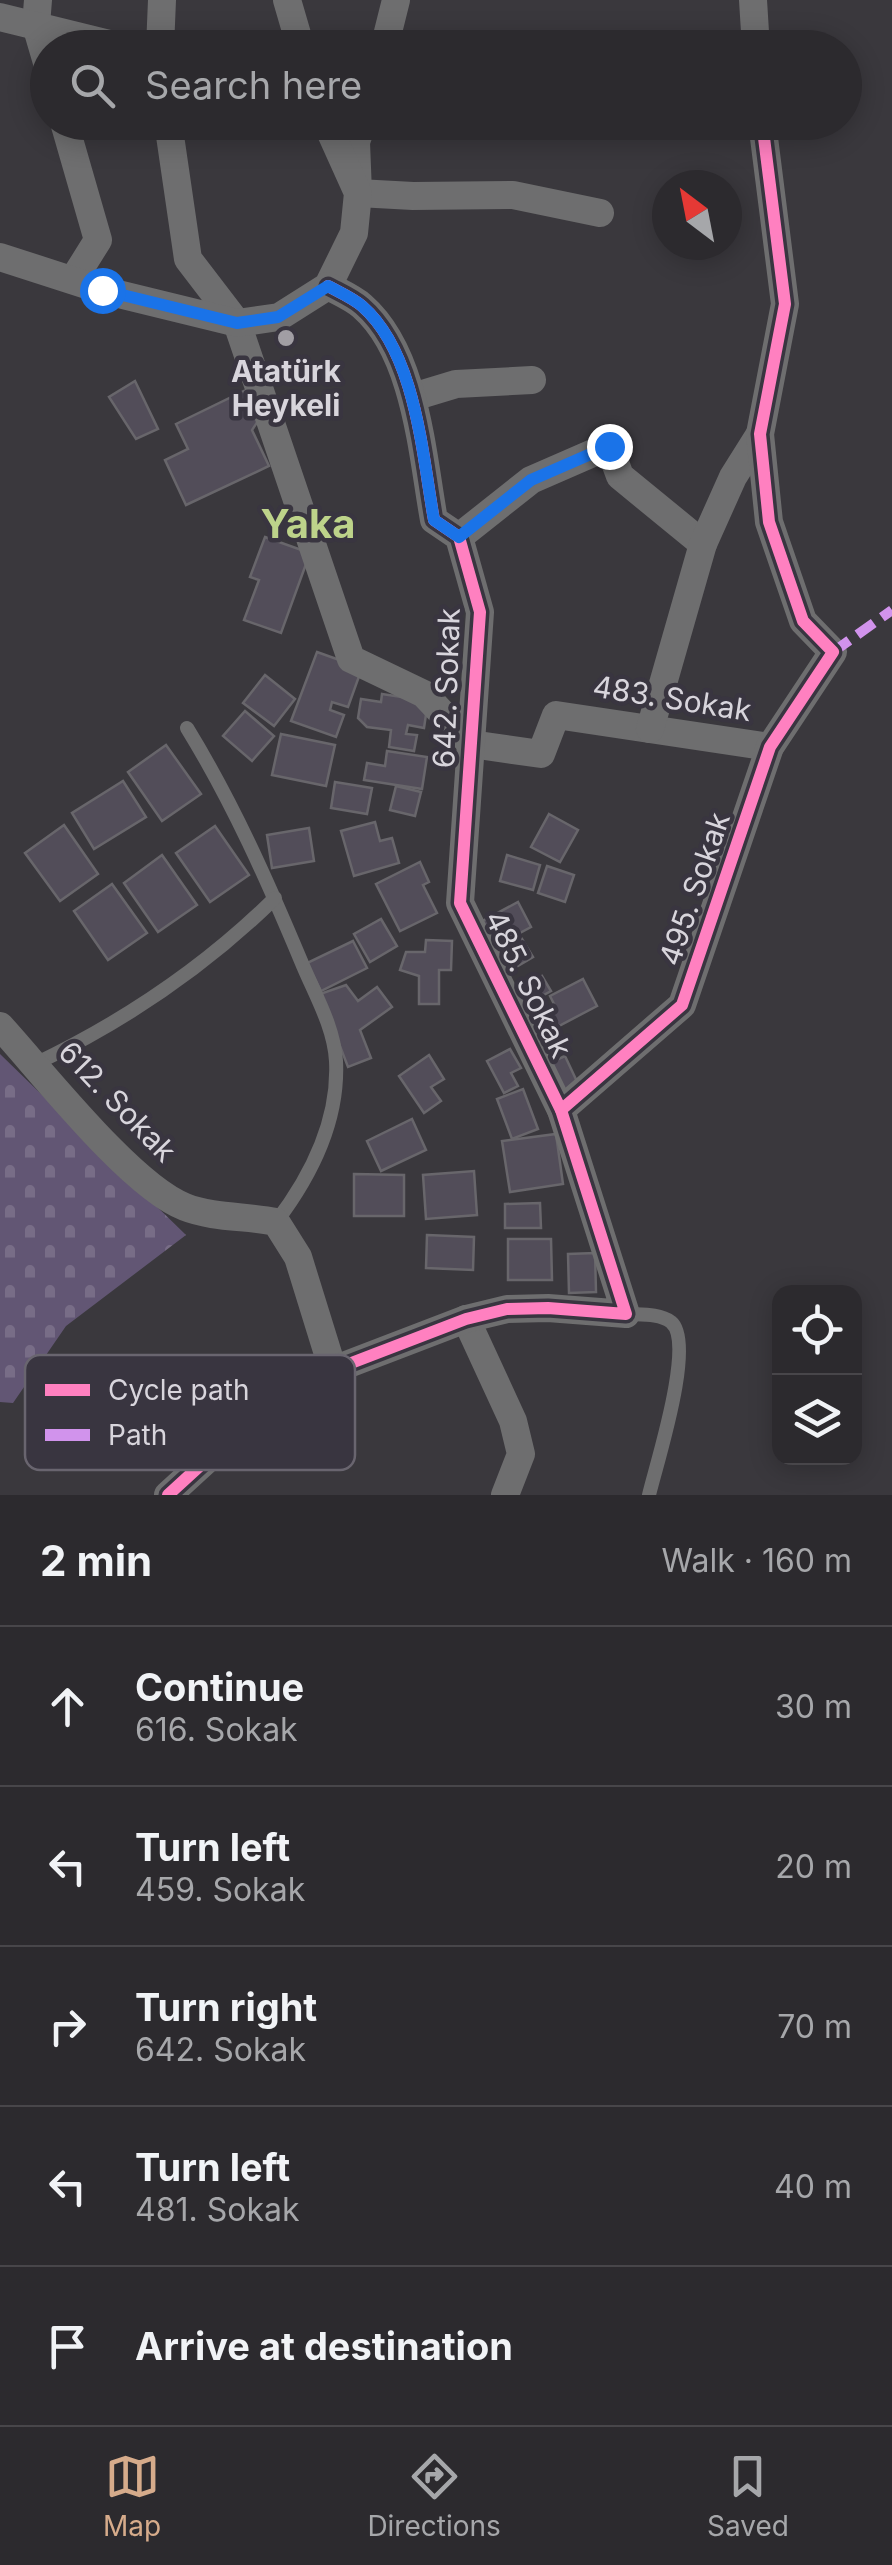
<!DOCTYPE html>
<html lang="en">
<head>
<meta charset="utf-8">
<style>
  body { margin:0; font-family:Inter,sans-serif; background:#38363a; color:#f1f3f6 }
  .controls { position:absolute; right:30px; bottom:30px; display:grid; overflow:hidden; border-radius:20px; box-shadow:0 5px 25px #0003 }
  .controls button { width:90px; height:90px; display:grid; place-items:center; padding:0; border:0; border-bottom:2px solid #48464a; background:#2c2a2e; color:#f1f3f6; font:50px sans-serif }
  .compass { position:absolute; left:652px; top:170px; width:90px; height:90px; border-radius:50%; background:#2c2a2e; box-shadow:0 5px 25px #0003; rotate:328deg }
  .stop { position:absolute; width:30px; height:30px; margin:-22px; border:8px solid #1a73e8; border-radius:50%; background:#fff }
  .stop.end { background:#1a73e8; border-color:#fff; box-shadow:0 2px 10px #0008 }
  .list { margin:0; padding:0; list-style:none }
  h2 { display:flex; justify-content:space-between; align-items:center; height:130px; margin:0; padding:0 40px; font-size:42px }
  h2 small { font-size:32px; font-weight:400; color:#a6a7aa }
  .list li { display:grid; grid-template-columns:65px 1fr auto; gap:30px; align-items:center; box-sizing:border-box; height:160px; padding:0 40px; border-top:2px solid #48464a }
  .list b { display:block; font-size:38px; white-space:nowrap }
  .list p { margin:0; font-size:32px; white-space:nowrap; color:#a6a7aa }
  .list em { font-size:32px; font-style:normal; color:#a6a7aa }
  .icon { flex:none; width:55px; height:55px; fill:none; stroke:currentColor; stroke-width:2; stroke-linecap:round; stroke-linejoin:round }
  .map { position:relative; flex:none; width:892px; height:1495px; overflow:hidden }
  .search { position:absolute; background:#2c2a2e; box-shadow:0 5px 25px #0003; left:30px; right:30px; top:30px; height:110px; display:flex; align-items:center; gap:25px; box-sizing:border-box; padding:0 35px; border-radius:55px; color:#a6a7aa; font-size:38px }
  .sheet { height:930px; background:#2c2a2e }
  nav { display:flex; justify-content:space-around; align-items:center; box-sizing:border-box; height:140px; border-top:2px solid #48464a; background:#2c2a2e; font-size:28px; color:#a6a7aa }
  nav a { display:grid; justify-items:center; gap:5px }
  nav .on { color:#d6ab8b }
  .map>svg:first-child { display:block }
</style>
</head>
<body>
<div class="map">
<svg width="892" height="1495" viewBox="0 0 892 1495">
  <defs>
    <pattern id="cemetery-stones" width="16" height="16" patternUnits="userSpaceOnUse" patternTransform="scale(2.5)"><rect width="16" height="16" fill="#625674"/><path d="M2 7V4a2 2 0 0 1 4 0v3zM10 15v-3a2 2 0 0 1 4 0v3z" fill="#786d87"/></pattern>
  </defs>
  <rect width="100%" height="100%" fill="#3a383d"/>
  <polygon fill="url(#cemetery-stones)" points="0,1054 186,1235 66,1326 13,1403 0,1402"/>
  <g fill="#524d59" stroke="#68666b" stroke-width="2.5">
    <polygon points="135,381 158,429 136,439 109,397"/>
    <polygon points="244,391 258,421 252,430 269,466 186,505 165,460 188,449 176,424"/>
    <polygon points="265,537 310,553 281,633 244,620 259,580 250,577"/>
    <polygon points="317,652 362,668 348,707 332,702 330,710 344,715 336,737 291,721"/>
    <polygon points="265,675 295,699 274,726 243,703"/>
    <polygon points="382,694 428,701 424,728 408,725 406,734 417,735 414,751 389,747 391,730 367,727 358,718 361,699 381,702"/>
    <polygon points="245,711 274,736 252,761 223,736"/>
    <polygon points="281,734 335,745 326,786 272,775"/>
    <polygon points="166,745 201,794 162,821 128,772"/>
    <polygon points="387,751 427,757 422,789 364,780 367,763 385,766"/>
    <polygon points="123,781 146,817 94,849 72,813"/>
    <polygon points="335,782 372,788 367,814 331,808"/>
    <polygon points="396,786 421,792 415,816 390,810"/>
    <polygon points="549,814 578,830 560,862 531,847"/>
    <polygon points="375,822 380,841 392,838 399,863 354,876 341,831"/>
    <polygon points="64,825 98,874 60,901 25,853"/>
    <polygon points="215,826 249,875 210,902 176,853"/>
    <polygon points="309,828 314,861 272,868 267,835"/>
    <polygon points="162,855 197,905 158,932 124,883"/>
    <polygon points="507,855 540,865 533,890 500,881"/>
    <polygon points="420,862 429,882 423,885 437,913 400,931 376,884"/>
    <polygon points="547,866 574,875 565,902 538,893"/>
    <polygon points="112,884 147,933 108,960 74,911"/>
    <polygon points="518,902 531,927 488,950 475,925"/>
    <polygon points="381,919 397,946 370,962 354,934"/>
    <polygon points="522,939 533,957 501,976 490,958"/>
    <polygon points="426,940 452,941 451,970 439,970 439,1004 419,1004 419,976 400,970 406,952 425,952"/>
    <polygon points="353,941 367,968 321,991 307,963"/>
    <polygon points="542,976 551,991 518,1009 509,993"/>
    <polygon points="583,979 597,1006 557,1027 547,1008 554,1004 550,996"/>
    <polygon points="346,985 358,1001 377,987 392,1007 360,1030 371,1058 348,1067 320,994"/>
    <polygon points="544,1010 552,1026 531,1037 522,1021"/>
    <polygon points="510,1049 521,1068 511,1073 518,1086 504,1093 487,1061"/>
    <polygon points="429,1055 444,1079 431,1087 441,1101 424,1113 399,1076"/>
    <polygon points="565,1056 580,1088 561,1098 545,1065"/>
    <polygon points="523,1089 538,1129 512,1139 497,1099"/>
    <polygon points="412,1119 426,1150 381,1171 367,1141"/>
    <polygon points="556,1134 563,1184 510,1192 502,1141"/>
    <polygon points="474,1171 477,1215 426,1219 423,1175"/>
    <polygon points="354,1174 404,1175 404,1216 354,1216"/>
    <polygon points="540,1203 541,1228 505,1228 505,1204"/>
    <polygon points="427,1235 474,1237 473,1270 426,1268"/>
    <polygon points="508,1239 551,1239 552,1280 508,1280"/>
    <polygon points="595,1253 596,1292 569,1293 568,1254"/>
  </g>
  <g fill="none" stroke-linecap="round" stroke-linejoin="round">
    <g stroke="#6e6e6f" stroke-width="14">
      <path d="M 187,728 C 233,803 267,880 301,961 C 314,993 334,1026 336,1061 C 339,1120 311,1176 276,1222"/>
      <path d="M 35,1064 C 125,1021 204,968 275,898"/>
      <path d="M 626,1314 C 640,1315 659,1313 671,1322 C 696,1342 656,1465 649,1495"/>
    </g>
    <g stroke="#6e6e6f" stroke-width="28">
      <polyline points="38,0 36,25 48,66"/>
      <polyline points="287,0 301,48"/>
      <polyline points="753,0 756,48"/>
      <polyline points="0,17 126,48"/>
      <polyline points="160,48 162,0"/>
      <polyline points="384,48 396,0"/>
      <polyline points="64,122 98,240 73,280"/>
      <polyline points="168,122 188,259 237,323 351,659 424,694 471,744 541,754 556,715 770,747"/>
      <polyline points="363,122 356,142 358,193 413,196 513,195 600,213"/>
      <polyline points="0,257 102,290 237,323 279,317 328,286 354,233 358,193 326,122"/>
      <polyline points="413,397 456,384 532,380"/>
      <polyline points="459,537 531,480 609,446 620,476 703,544"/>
      <polyline points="650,729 703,544 733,477 760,434"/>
      <path d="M 0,1026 C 42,1072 131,1186 185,1207 C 213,1218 247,1216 276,1222 L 298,1257 L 333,1370"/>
      <polyline points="561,1110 682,1005 770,747 833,652 803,621 769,522 760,434 785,304 762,122"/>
      <polyline points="466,1319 513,1421 521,1454 505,1495"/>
      <path d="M 168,1495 L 239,1430 L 333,1370 L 466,1319 L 507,1309 L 548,1308 L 626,1314 L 561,1110 L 460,903 L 480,612 L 459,537 L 434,520 C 422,454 416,353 362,306 C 353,298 339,292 328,286"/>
    </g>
    <polyline stroke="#d193ec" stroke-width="10" stroke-dasharray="20 10" stroke-linecap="butt" points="833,652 892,610"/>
    <g stroke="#393540" stroke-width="19">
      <g id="cycleway">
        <polyline points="561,1110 682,1005 770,747 833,652 803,621 769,522 760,434 785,304 762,122"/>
        <path d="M 168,1495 L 239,1430 L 333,1370 L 466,1319 L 507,1309 L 548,1308 L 626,1314 L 561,1110 L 460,903 L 480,612 L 459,537 L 434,520 C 422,454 416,353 362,306 C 353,298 339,292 328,286"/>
      </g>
    </g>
    <use href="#cycleway" stroke="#ff80c0" stroke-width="12"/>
  </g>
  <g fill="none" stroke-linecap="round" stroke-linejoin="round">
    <path stroke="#1a73e8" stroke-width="12" d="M 102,290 L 237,323 L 278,317 L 328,286 C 339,292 353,298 362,306 C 416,353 422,454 434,520 L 459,537 L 531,480 L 609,446"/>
  </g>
  <circle fill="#a19ea4" stroke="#393540" stroke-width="4" cx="286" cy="338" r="10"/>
  <g text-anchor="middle" stroke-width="9" stroke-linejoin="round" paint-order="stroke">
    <g font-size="30" font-weight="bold" fill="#d8d5dc" stroke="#393540">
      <text x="286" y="382">Atatürk<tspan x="286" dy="34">Heykeli</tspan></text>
    </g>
    <g font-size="30" fill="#d8d5dc" stroke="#393540">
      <text transform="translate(447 688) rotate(-88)" y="10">642. Sokak</text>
      <text transform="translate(672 699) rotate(9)" y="10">483. Sokak</text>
      <text transform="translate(695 889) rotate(-71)" y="10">495. Sokak</text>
      <text transform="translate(528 984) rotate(64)" y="10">485. Sokak</text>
      <text transform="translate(117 1102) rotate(46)" y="10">612. Sokak</text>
    </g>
    <g font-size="40" font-weight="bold" fill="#bdd38a" stroke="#393540">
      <text x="308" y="538">Yaka</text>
    </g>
  </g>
  <rect x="25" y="1355" width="330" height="115" rx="15" fill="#393540" stroke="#69656f" stroke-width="2.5"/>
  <rect x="45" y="1384" width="45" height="12" fill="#ff80c0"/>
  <rect x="45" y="1429" width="45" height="12" fill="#d193ec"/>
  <g font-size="28" fill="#d8d5dc">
    <text x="108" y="1400">Cycle path</text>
    <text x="108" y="1445">Path</text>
  </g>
</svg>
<div class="controls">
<button><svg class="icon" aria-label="locate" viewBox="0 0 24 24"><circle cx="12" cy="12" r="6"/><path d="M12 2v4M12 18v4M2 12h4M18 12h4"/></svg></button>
<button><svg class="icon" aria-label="layers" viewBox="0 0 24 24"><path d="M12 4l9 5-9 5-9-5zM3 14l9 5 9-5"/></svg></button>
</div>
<svg class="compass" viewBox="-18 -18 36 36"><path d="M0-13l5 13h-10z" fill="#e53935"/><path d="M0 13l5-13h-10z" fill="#a6a7aa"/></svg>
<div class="stop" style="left:102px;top:290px"></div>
<div class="stop end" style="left:609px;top:446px"></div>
<div class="search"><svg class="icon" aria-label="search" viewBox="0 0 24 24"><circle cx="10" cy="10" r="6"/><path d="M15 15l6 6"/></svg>Search here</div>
</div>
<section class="sheet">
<h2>2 min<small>Walk · 160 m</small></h2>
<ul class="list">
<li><svg class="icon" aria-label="ahead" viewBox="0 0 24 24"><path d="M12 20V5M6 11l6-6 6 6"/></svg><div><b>Continue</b><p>616. Sokak</p></div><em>30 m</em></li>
<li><svg class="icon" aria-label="left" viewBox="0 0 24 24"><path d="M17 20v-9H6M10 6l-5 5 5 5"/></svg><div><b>Turn left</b><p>459. Sokak</p></div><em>20 m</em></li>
<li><svg class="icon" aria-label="right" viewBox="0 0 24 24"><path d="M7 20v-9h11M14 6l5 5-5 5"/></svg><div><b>Turn right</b><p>642. Sokak</p></div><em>70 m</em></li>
<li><svg class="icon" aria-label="left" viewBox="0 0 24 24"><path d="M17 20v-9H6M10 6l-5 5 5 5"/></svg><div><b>Turn left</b><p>481. Sokak</p></div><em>40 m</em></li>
<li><svg class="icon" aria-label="arrive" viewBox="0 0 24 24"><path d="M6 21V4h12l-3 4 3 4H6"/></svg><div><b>Arrive at destination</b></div></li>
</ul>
</section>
<nav>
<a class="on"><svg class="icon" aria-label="map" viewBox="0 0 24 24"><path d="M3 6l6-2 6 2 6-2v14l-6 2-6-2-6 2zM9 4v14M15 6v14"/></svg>Map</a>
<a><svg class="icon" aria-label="directions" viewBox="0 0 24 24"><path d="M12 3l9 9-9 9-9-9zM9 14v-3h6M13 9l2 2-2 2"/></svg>Directions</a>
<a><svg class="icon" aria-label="saved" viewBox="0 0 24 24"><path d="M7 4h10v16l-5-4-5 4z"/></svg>Saved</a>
</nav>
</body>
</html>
